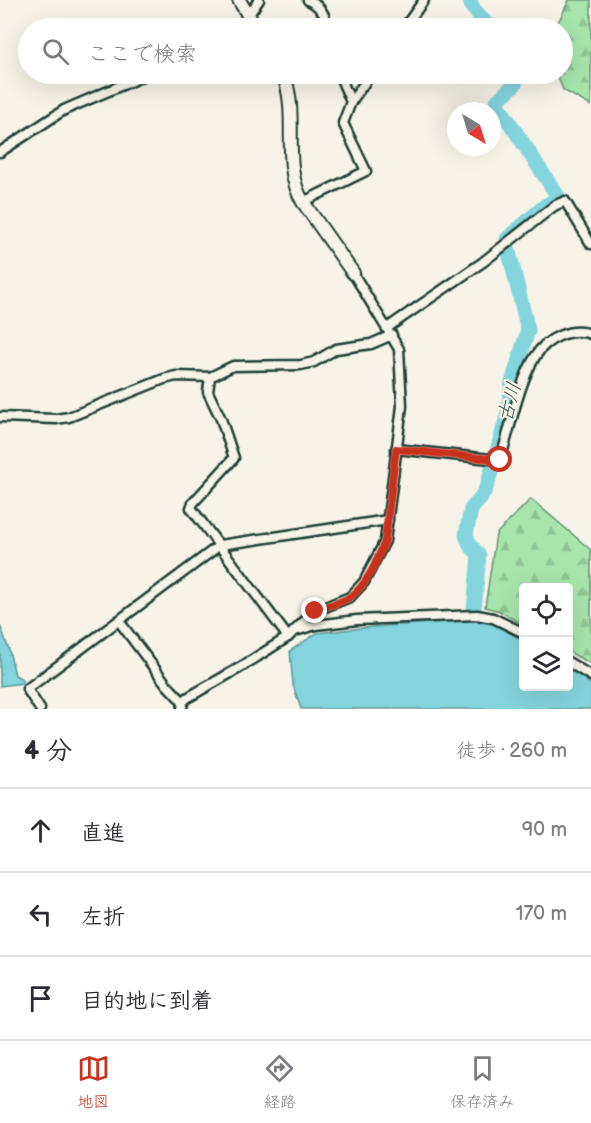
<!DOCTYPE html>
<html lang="ja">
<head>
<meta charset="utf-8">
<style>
  body { margin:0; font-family:"Balsamiq Sans","Klee One",sans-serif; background:#f7f7f7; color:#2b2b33 }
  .controls { position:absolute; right:18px; bottom:18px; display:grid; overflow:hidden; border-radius:6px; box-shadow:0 6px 24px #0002 }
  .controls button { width:54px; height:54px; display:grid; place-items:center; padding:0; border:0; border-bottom:2px solid #e1e1e2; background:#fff; color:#2b2b33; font:30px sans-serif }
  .compass { position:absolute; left:447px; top:102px; width:54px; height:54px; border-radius:50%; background:#fff; box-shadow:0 6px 24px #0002; rotate:142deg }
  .stop { position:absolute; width:18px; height:18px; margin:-14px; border:4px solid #c8321e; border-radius:50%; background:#fff }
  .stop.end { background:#c8321e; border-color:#fff; box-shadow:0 2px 6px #0008 }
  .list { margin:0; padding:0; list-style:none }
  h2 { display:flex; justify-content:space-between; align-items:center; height:78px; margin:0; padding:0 24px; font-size:26px }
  h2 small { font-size:20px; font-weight:400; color:#7c7c81 }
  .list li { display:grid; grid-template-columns:39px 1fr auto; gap:18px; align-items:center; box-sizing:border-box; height:84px; padding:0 24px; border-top:2px solid #e1e1e2 }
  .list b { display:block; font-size:22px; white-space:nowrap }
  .list em { font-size:20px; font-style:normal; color:#7c7c81 }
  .icon { flex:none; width:33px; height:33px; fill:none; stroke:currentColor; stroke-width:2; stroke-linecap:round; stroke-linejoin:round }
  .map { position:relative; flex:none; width:591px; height:709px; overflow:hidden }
  .search { position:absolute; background:#fff; box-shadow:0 6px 24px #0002; left:18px; right:18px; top:18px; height:66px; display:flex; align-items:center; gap:15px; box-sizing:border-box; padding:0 21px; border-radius:33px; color:#7c7c81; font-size:22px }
  .sheet { height:330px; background:#fff }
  nav { display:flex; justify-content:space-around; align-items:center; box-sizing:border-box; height:84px; border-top:2px solid #e1e1e2; background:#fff; font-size:16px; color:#7c7c81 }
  nav a { display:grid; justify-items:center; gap:3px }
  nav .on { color:#c8321e }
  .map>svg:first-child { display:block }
</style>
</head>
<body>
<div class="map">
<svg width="591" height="709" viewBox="0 0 591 709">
  <defs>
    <pattern id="forest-firs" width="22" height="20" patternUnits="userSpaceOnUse" patternTransform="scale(1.5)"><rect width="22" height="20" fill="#a7e5ad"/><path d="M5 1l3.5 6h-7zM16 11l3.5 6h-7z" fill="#8fc595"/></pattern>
  </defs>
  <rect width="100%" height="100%" fill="#f7f3e8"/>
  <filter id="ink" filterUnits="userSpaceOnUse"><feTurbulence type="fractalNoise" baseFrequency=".0167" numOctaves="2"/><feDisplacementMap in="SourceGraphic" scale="12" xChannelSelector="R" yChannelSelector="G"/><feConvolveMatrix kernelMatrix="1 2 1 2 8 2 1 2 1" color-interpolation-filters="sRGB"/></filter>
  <g filter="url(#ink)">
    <g fill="url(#forest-firs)" stroke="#639170" stroke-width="1.5">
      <polygon points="569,0 591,0 591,106 563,90 557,74 562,74 562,28 556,27"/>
      <polygon points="531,499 591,550 591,664 569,652 568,588 524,588 523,625 500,611 485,607 496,534"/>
    </g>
    <g fill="#84d4dd" stroke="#5c9899" stroke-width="1.5">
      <polygon points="473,620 491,622 523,641 524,686 568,686 569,667 576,671 591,685 591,709 301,709 293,685 290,651 317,633 372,627"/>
      <polygon points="0,625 9,650 15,675 22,679 23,683 0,686"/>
    </g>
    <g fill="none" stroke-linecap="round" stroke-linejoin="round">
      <g stroke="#5c9899" stroke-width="2">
        <polyline points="221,540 385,516"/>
        <polyline points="79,647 81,641 118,616"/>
        <polyline points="39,672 64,656"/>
      </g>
      <g stroke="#84d4dd" stroke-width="15">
        <polyline points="470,0 472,7 490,28"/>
        <polyline points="507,239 546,205 559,198 500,108 497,101 515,84 517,79 513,74"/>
        <polyline points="473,620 479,555 470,545 466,535 471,509 481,498 487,486 508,413 512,383 528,330 508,248"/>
      </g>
      <g stroke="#1f3d34" stroke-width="13">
        <g id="street">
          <path d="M 308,0 C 319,5 327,15 326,28"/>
          <polyline points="240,28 259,0"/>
          <polyline points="404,28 424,0"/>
          <polyline points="339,74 351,102"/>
          <polyline points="0,152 64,110 148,74"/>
          <polyline points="303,202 366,171 343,123 351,102 371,74"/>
          <polyline points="387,328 483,262 554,206 565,201 591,244"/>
          <polyline points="210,377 208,392 221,419 234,458 193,503 191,508 288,637"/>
          <polyline points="0,417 56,419 69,417 164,379 176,376 210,377 233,366 301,365 314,362 336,349 371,344 392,335"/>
          <path d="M 396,449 L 500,460 C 510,430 519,382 535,357 C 546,338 571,327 591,334"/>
          <polyline points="119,621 167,685 183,702"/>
          <polyline points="295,631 316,625 357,620 477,615 493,618 524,633"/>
          <polyline points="568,662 591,676"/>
          <polyline points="40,709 27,689 220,545 388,520"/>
          <polyline points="182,709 183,702 187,698 241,667 288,637 315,611 350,597 364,582 385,541 402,406 399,349 353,273"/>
        </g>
      </g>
      <g stroke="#1f3d34" stroke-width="16">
        <g id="secondary">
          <polyline points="239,0 256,28"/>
          <path d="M 283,74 C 300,114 280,164 303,202 L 353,273"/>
        </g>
      </g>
      <use href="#street" stroke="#f7f3e8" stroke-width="8"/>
      <use href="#secondary" stroke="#f7f3e8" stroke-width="12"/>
    </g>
  </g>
  <g fill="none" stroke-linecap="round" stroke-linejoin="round" filter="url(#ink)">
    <path stroke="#c8321e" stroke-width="8" d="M 315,611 C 326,605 340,604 350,597 C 367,586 378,559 385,541 L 396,449 L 500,460"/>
  </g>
  <g text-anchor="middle" stroke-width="4.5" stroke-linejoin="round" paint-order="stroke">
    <g font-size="20" font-style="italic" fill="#335b56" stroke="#f7f3e8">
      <text transform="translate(509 402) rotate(-75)" y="7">古川</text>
    </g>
  </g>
</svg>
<div class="controls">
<button><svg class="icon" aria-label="locate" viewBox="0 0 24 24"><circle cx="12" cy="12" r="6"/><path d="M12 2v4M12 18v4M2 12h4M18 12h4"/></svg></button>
<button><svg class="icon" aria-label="layers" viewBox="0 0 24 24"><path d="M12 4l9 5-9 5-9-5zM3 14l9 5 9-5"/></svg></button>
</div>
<svg class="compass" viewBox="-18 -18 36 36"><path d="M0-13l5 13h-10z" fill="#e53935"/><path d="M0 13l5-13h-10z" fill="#7c7c81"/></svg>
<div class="stop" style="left:500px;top:460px"></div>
<div class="stop end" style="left:315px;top:611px"></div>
<div class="search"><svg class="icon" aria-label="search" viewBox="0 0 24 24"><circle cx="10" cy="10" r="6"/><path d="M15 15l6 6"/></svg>ここで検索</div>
</div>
<section class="sheet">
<h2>4 分<small>徒歩 · 260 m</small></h2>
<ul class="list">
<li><svg class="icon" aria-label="ahead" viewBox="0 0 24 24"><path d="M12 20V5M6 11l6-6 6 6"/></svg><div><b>直進</b></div><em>90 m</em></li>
<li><svg class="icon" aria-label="left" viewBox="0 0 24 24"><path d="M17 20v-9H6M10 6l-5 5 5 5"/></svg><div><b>左折</b></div><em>170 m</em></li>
<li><svg class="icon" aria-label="arrive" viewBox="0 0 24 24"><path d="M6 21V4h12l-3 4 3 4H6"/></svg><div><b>目的地に到着</b></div></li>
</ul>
</section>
<nav>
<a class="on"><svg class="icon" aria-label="map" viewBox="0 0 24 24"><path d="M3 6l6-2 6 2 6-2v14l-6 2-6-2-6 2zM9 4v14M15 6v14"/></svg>地図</a>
<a><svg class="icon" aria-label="directions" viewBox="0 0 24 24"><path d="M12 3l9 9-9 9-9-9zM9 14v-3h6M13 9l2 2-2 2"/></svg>経路</a>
<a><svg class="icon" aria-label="saved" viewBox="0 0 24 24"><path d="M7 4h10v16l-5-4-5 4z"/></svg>保存済み</a>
</nav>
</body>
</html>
